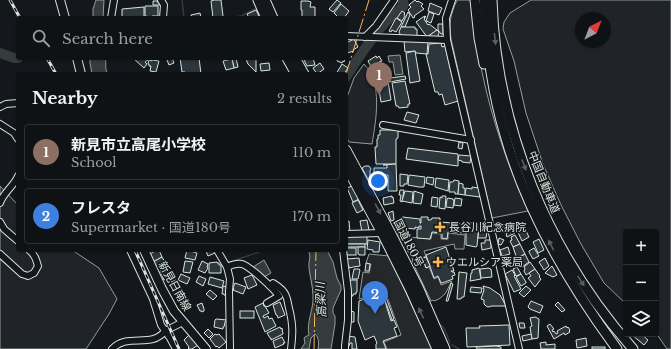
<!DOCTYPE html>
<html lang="en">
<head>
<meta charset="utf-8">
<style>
  body { margin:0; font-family:"Libre Baskerville","Noto Sans JP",serif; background:#181b1e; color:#f1f3f6 }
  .controls { position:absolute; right:12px; bottom:12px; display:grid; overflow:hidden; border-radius:4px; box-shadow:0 1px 3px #0004 }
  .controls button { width:36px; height:36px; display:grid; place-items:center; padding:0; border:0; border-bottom:1px solid #2f3234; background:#0f1215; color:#f1f3f6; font:20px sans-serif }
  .compass { position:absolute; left:575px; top:12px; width:36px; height:36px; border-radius:50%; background:#0f1215; box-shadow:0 1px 3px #0004; rotate:42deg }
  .you { position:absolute; left:378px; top:181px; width:14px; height:14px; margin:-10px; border:3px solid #fff; border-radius:50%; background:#1a73e8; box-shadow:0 0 0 6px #1a73e833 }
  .badge { display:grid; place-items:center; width:26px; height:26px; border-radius:50%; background:#7c3aed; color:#fff; font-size:13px; font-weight:700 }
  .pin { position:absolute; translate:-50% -33px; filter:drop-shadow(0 1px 2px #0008) }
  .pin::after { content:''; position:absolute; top:21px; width:14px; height:12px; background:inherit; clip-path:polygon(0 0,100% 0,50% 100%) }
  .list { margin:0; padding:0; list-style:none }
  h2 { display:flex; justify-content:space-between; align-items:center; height:52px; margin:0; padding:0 16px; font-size:17px }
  h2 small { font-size:13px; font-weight:400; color:#9b9ea0 }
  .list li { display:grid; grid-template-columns:26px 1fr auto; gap:12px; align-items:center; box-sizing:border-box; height:56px; margin:0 8px 8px; padding:0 8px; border:1px solid #2f3234; border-radius:4px }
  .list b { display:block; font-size:15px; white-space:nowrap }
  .list p { margin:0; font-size:13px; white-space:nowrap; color:#9b9ea0 }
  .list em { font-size:13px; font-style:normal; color:#9b9ea0 }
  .icon { flex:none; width:22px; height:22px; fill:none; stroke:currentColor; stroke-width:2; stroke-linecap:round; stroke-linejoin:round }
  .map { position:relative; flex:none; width:671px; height:349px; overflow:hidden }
  .search { position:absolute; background:#0f1215; box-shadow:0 1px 3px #0004; left:16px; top:16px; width:332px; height:44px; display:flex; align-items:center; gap:10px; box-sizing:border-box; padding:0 14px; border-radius:4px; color:#9b9ea0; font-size:15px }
  .panel { position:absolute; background:#0f1215; box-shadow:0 1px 3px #0004; left:16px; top:72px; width:332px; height:180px; border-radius:4px }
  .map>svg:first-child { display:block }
</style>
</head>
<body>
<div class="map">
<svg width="671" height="349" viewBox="0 0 671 349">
  <rect width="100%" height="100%" fill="#14181c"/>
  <g fill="#202428" stroke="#939e99" fill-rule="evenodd">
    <path d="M 457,0 L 471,0 C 474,24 477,48 482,72 C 492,120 508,166 528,211 L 492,218 L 451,39 C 449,22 450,16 457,0 Z"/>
    <path d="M 531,0 L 671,0 L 671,349 L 667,349 L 656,333 L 656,232 L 626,232 L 626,304 L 604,283 L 581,244 L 561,205 L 543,164 L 526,113 L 514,61 L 503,29 L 504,22 L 510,13 ZM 581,18 L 605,18 L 605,42 L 581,42 Z"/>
    <path d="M 364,64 C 383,83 376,120 372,144 L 349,142 L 346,136 L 346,100 L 354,78 Z"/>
    <polygon points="0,186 18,205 18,250 72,250 99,268 117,299 109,314 86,349 0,349"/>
  </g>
  <g fill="#24282b" stroke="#939e99">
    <polygon points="396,230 402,230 408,233 409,237 431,239 432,233 441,234 441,239 448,239 448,233 465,235 464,249 455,249 454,244 424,251 426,256 422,258 426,268 429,267 434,279 438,277 441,285 452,281 445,294 439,299 434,301 433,300 431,301 413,263 411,252 408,252 404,242 400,239"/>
    <polygon points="369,254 389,256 432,349 387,349 384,342 401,335 385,291 359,299 363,272 369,273 371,264 366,263"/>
  </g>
  <g fill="#363b3e" stroke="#939e99">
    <polygon points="96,0 104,0 103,18 93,18 93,9"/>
    <polygon points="400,55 403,74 395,75 393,62 389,62 388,56"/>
    <path d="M 90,58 L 105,58 C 107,65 104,68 108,74 L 92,74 L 90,63 Z"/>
    <path d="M 308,250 L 327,250 L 333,262 L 337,278 L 341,286 L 341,290 L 333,308 L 333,313 L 335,316 L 335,324 L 331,349 L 318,349 C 319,344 319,337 315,334 L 311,338 L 309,349 L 301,349 L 305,343 L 304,338 L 305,337 L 309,335 C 306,322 314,309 313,296 C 313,287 310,277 309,268 C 308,260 312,258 308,250 Z"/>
    <polygon points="264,260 271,273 264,277 253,267"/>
  </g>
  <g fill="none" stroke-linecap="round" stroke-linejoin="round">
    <g stroke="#363b3e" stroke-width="1.5">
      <polyline points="182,0 184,18"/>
      <polyline points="226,18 241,16 255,9"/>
      <polyline points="227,263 259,252"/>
      <polyline points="441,325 444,328 450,343"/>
      <polyline points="452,345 459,349"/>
    </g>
    <g stroke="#363b3e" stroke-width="10">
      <polyline points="0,53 14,58 18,58"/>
      <path d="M 346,77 C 358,58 369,41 384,24 C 390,17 398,12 404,5 L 402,0"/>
    </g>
  </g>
  <g fill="#2c363c" stroke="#d8e6dc">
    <polygon points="214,0 221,0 223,16 222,17 213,18 211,1"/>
    <polygon points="337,0 341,3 333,12 329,9"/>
    <polygon points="415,0 417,2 418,1 423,4 421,6 424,9 414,16 415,17 413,18 408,10 411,7 409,5 410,4"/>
    <polygon points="153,1 158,1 158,3 162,3 162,5 153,5"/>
    <polygon points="301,1 308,1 311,2 310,7 315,7 315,18 305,18 305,17 302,17 302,10 301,10"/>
    <polygon points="430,3 442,8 439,15 428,11"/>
    <polygon points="341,4 349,11 344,18 337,18 338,17 334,13"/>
    <polygon points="145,6 158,6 158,16 152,16 152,17 145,16"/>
    <polygon points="144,7 144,18 122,17 122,9"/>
    <polygon points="256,10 260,18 249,18 247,14"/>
    <polygon points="402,11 405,13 404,14 405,16 402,21 397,18"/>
    <polygon points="408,12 410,15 405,27 401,27"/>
    <polygon points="429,12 434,14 431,23 426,21"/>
    <polygon points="200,13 201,18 191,18 191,15"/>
    <polygon points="425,16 426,17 424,17 425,18 424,19 428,25 429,24 437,30 427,37 416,22 423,17"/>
    <polygon points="396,18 402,22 396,32 392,30 391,32 389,31"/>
    <polygon points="438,24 443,24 443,34 441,34 438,30"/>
    <polygon points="401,27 415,27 415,29 417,29 417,37 401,36 399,32"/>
    <polygon points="437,30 439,32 439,33 438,35 440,38 427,37"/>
    <polygon points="354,39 358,47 353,50 354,51 347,53 346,43"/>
    <polygon points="404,41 428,41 427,54 416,53 415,51 405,52"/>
    <polygon points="441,43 442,47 445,46 458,101 445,105 442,94 439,95 438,92 435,92 426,54 428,54 429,44"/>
    <polygon points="415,51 420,81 410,83 406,53"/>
    <polygon points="376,56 377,58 379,56 382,61 379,62 387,75 391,100 381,102 377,78 368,61"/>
    <polygon points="133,58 146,58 148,60 145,62 147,64 144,68"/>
    <polygon points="172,58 174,63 169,65 167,60"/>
    <polygon points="180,58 199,58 201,74 186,74 185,72 182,72"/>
    <polygon points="236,58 238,67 234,68 232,59"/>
    <polygon points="249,58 256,58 256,72 248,64 246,59"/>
    <polygon points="313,58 315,65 307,66 304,60"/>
    <polygon points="338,58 345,58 344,62 343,61 342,63 337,61"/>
    <polygon points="232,59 234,68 226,70 223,61"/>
    <polygon points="149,60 152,61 152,60 159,61 156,72 150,71 151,66 149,66 149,64 148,64"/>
    <polygon points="269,63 270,70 261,71 260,64"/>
    <polygon points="320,63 324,69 317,74 313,68"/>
    <polygon points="342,64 348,68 344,74 336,74"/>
    <polygon points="405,76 406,79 390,82 390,78"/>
    <polygon points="405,81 410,104 408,104 408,107 399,108 398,106 396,106 392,83"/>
    <polygon points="407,112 419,115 416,123 404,120"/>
    <polygon points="380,130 398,130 398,138 396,139 396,164 376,164 375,147 377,147 377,139 378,139 378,135 380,135"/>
    <polygon points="459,142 463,143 462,149 458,148"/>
    <polygon points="408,148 458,154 458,166 406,159"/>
    <polygon points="459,155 471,156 470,163 462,162 462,161 458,160"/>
    <polygon points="396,164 397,191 388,191 388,175 374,175 374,168 387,168 387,165 383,165"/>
    <polygon points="365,166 369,166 371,169 370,171 370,178 368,179 362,168"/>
    <polygon points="400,174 408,175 407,184 404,184 404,186 400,186"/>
    <polygon points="409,175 425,177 424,187 419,187 408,185"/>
    <polygon points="427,177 434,178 433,185 426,183"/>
    <polygon points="436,178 449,180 448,191 435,187"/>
    <polygon points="454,180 459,181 458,194 455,194 455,192 449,192 450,182 453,182"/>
    <polygon points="459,183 463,184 463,188 465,188 465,195 458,194"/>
    <polygon points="352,186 359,199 353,202 347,188"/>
    <polygon points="472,187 479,188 480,193 480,197 465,195 466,188 472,189"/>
    <polygon points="400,190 404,190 402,202 400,201 401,195 399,195"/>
    <polygon points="405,191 413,192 412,203 402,201"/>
    <polygon points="414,191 423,194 421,204 413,203"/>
    <polygon points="392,196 392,198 393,197 394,203 384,205 383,198"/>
    <polygon points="442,196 446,196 445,209 439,208 440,197 442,198"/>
    <polygon points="432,197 438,198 437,207 431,206"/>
    <polygon points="448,198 453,199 453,200 454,200 453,208 446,207 447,199"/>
    <polygon points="455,198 462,199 461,206 454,205"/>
    <polygon points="358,200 363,210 357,213 352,203"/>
    <polygon points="393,211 394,220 391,221 388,213"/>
    <polygon points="402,217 420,219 420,223 421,223 421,217 428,217 428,220 431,220 432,218 440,218 440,222 467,224 468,223 473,223 479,225 477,246 476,247 466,245 466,233 448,232 447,239 442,238 442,233 432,232 430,239 417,238 417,229 421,229 421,226 419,226 419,228 415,227 415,229 405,228 405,229 400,229"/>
    <polygon points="367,220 369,230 362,232 360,221"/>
    <polygon points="349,221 350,232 346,232 346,222"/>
    <polygon points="508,225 509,226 511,225 515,233 507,237 506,235 507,234 506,232 504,233 502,229 503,227"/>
    <polygon points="523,225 529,237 522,241 516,228"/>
    <polygon points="479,226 488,226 486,238 478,238"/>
    <polygon points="515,235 520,244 513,247 510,241 512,240 511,237"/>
    <rect x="346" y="236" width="21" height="8"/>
    <polygon points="499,238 504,240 501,245 498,244"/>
    <polygon points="539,239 544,250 538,253 533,242"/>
    <polygon points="368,240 380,242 379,252 373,252 373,250 367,249"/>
    <polygon points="485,240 491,240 491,248 482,250 481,243 485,243"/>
    <rect x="346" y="244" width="19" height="3"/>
    <polygon points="520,244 525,254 518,257 516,256 513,247"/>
    <polygon points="358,247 365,247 365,255 359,255 359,254 358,254"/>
    <polygon points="446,247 454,271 451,271 452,272 454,272 455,275 452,276 453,279 442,283 441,283 438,276 434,278 426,255"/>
    <polygon points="508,247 510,254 502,256 500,250"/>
    <rect x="346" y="248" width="10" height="7"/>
    <polygon points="534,248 539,256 533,259 529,252 529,251"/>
    <polygon points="157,250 159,250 162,257 153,262 150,254"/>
    <polygon points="187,250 197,253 195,260 185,258"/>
    <polygon points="208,250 214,250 215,253 208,256 206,251"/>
    <polygon points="525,254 529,262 522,267 517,259"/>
    <polygon points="162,257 165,262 162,263 164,266 157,271 153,262"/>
    <polygon points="426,257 430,266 426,268 423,258"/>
    <polygon points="359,258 360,266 353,267 350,268 350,267 348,267 347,259"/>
    <polygon points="545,258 549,266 544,270 539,262"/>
    <polygon points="185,261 193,262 190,273 183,272"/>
    <polygon points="202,261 208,264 207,267 208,268 205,273 198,270"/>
    <polygon points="217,262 217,263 219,263 219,265 221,265 221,273 209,273 209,263"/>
    <polygon points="530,262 535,269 526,275 524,271 525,269 524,267"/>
    <polygon points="366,263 370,264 369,271 365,271"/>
    <polygon points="552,266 557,275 553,277 545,273"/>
    <polygon points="167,267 172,276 164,280 160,271"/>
    <polygon points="517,267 521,274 516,276 513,269"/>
    <polygon points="479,268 481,279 470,281 471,273 472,273 472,270"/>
    <polygon points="489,268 490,269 491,269 492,277 481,278 480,269"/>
    <polygon points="354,269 359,269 360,270 358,279 352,279"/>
    <polygon points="535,269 540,276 539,277 541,279 535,287 528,278 531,276 529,273"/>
    <polygon points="512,270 515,275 514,276 521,289 514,292 505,274"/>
    <polygon points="459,272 467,273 464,297 462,297 461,299 457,299"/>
    <polygon points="181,274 190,278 187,284 178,280"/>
    <polygon points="521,274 526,282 526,283 521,286 516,277"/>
    <polygon points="252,275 257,285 248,289 244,278"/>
    <polygon points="199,276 206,279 203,286 196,282"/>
    <polygon points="210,277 224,281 222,288 208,284"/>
    <polygon points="176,280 179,286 174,289 171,282"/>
    <polygon points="349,280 357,280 357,292 356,292 356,294 353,294 353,296 350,296"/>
    <polygon points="235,283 246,287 243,294 233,290 234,289 233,288"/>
    <polygon points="451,283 453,284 448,301 446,301"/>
    <polygon points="223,286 227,287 226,295 224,295 224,294 222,294"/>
    <polygon points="483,286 490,288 500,295 506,306 492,306 488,307 486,306 484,304 484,300 481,299 484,290"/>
    <polygon points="526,286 531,290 524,297 519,293"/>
    <polygon points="471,287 482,288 481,293 470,292"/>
    <polygon points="210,290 217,296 213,300 206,294"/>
    <polygon points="382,292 391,321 394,320 397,327 394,328 397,336 383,341 386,349 376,349 376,344 377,343 374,336 365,340 358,321 359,301"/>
    <polygon points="382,292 384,292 394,319 392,320"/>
    <polygon points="531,301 543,306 540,313 530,309 528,307"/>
    <polygon points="280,302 285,315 278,318 277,315 276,315 273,305"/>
    <polygon points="558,302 565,310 562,312 555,305"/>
    <polygon points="202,303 204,309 204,311 202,312 202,311 200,311 197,305"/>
    <polygon points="263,303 264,306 265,306 269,313 263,316 264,318 268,316 269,319 272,318 276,326 265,332 255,307"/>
    <rect x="240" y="311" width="14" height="7"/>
    <polygon points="351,311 354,312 354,322 350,322"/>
    <polygon points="535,317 539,319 538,338 532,339 530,327 532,326 530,318"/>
    <polygon points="216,319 227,320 225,322 224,327 223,327 223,329 214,327 215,320"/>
    <polygon points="519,323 524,323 525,328 520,328"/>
    <polygon points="550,324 554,329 552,330 553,332 554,331 556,334 558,333 557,331 566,326 567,328 568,327 570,330 569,331 570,332 565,335 564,333 554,339 547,326"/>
    <polygon points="509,325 510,345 467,347 466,328 480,328 479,326"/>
    <polygon points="280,327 281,329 282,328 283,334 271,340 271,338 270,338 267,333"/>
    <polygon points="208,329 213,334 209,338 204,333"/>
    <polygon points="215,334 217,335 219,334 226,342 219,348 217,346 216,347 210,339"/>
    <polygon points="531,334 532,339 523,341 522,336"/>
    <polygon points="631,334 641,334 648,340 644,345"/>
    <polygon points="189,335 198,345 192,349 189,349 188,348 189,347 184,340"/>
    <polygon points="347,336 355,337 357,349 352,349 352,343 350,343 349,346 346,345"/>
    <polygon points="282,337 285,343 283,343 284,344 275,348 273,341"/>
    <polygon points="586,338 587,346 577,348 576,340"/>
    <polygon points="546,342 546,345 555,344 555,349 541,349 540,343"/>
    <polygon points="496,346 501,347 501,349 477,349 476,347"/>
    <rect x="592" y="347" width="13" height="2"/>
  </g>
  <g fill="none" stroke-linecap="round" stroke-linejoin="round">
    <g stroke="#d8e6dc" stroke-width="8">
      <g id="minor">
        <polyline points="161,0 164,5 163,18"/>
        <polyline points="452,0 446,18 447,40 519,349"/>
        <polyline points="111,18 114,0"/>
        <polyline points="346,36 447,40"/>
        <polyline points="365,37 376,26 394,0"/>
        <polyline points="0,107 6,104 18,103"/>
        <polyline points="0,124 14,133 18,139"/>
        <polyline points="383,125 471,140"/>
        <path d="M 0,203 C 3,193 14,186 18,176"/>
        <polyline points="0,222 4,229 18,241"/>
        <polyline points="346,234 382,233"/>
        <polyline points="130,250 153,299 161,325 170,338 176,349"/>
        <polyline points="217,250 227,267 230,279 229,291 230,349"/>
        <polyline points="343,250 348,291 348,320 345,346 345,349"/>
        <path d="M 0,254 L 22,274 L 28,276 L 34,273 L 38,266 C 36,259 35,255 29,250"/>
        <path d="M 227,267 C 231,265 237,263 242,264 C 251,267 274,289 279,296 L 267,303"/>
        <path d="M 270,286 L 273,283 C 278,286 284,290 286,296 C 288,300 288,305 289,308 C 293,324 293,333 291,349"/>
        <path d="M 112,349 C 128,332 151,349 165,331 L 183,322"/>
      </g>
    </g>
    <g stroke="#d8e6dc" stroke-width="10">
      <g id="major">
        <polyline points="60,0 65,18"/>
        <polyline points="77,58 81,74"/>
        <polyline points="144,250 162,289 174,311 206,349"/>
      </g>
    </g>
    <g stroke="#d8e6dc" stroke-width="11">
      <g id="highway">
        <polyline points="258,0 266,18"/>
        <polyline points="265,0 273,18"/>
        <polyline points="475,0 479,38 484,64"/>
        <path d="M 484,0 C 486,44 492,92 505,135 C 527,213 569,284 617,349"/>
        <path d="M 492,0 C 496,128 548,253 633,349"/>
        <polyline points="287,58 296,74"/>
        <polyline points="295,58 304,74"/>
        <polyline points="346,150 390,232 418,287 445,349"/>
        <polyline points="346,166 382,233 410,289 437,349"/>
      </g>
    </g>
    <use href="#minor" stroke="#14181c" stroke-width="6"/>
    <use href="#major" stroke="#14181c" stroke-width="8"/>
    <use href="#highway" stroke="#14181c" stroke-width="9"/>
    <g stroke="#d8e6dc" stroke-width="3">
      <g id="rail">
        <polyline points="10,0 20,18"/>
        <polyline points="47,58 56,74"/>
        <polyline points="135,250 179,349"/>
      </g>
    </g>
    <use href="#rail" stroke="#14181c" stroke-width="1.5" stroke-dasharray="4.5" stroke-linecap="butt"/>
    <g stroke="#ffb74d" stroke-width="1" stroke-dasharray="14 3 2 3" stroke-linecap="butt">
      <polyline points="346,74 369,0"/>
      <polyline points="314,349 316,250"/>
    </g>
  </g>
  <defs><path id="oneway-solid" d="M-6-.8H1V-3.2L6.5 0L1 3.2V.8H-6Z"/></defs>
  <g fill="#59605f">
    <use href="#oneway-solid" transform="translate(495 39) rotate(84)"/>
    <use href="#oneway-solid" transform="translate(524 165) rotate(69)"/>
    <use href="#oneway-solid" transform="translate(378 209) rotate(62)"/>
    <use href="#oneway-solid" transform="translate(551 245) rotate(-117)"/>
    <use href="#oneway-solid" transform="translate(581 281) rotate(57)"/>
    <use href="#oneway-solid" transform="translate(421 313) rotate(-115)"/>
  </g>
  <g fill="#ffb74d" stroke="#14181c" stroke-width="1.5">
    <path d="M438 221h4v4h4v4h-4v4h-4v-4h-4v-4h4z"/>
    <path d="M436 256h4v4h4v4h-4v4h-4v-4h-4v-4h4z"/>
  </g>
  <g text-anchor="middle" stroke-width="3" stroke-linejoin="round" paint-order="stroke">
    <g font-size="11" fill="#d8e6dc" stroke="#14181c">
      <text transform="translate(544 182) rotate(68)" y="4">中国自動車道</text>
      <text transform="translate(409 243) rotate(63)" y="4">国道180号</text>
      <text transform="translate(175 286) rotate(61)" y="4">新見日南線</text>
    </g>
    <g font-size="11" fill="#d8e6dc" stroke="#14181c" text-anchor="start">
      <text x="449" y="231">長谷川紀念病院</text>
      <text x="446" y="266">ウエルシア薬局</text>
    </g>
    <g font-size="12" font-style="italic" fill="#d8e6dc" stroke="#14181c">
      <text transform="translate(321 300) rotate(-93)" y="4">高梁川</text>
    </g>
  </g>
</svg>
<div class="controls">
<button>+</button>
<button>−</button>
<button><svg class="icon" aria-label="layers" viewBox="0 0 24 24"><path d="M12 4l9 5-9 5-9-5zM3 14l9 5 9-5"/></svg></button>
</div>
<svg class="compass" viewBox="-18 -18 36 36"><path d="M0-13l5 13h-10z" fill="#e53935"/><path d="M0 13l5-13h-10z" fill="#9b9ea0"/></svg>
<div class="you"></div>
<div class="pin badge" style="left:379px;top:95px;background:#8d6e63">1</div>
<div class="pin badge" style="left:375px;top:314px;background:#3f7fe0">2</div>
<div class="search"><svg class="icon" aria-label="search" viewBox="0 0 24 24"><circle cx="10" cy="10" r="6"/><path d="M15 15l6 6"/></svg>Search here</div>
<section class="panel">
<h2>Nearby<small>2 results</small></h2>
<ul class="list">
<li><span class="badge" style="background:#8d6e63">1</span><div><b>新見市立高尾小学校</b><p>School</p></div><em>110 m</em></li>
<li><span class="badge" style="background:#3f7fe0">2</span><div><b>フレスタ</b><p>Supermarket · 国道180号</p></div><em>170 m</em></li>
</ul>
</section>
</div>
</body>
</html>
